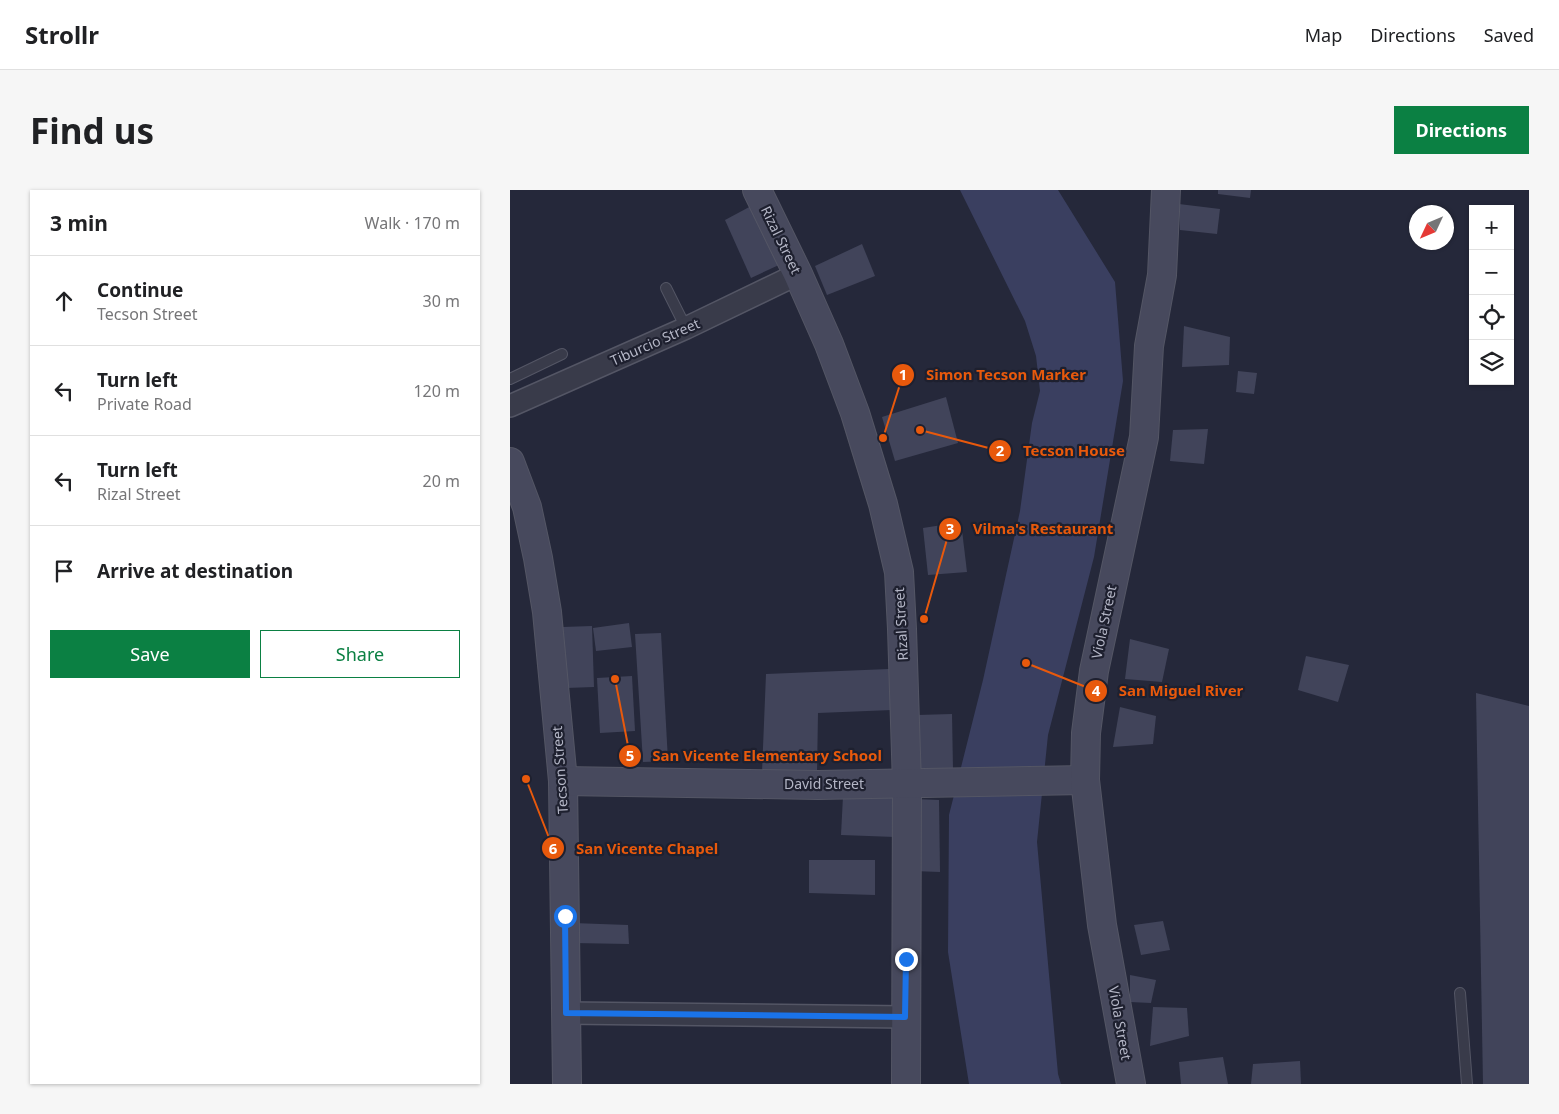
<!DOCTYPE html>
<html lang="en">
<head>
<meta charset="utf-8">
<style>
  body { margin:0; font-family:"Noto Sans",sans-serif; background:#f6f6f6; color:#202124 }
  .controls { position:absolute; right:15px; top:15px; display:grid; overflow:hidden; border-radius:0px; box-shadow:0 1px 4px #0004 }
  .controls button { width:45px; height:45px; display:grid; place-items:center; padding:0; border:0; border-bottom:1px solid #e0e0e0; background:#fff; color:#202124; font:25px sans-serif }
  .compass { position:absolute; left:899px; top:15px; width:45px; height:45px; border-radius:50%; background:#fff; box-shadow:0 1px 4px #0004; rotate:226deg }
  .stop { position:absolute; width:15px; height:15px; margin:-11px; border:4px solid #1a73e8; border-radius:50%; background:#fff }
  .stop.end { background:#1a73e8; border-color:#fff; box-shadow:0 1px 5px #0008 }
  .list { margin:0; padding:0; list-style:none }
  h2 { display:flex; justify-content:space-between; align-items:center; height:65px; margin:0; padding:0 20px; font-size:21px }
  h2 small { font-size:16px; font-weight:400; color:#757577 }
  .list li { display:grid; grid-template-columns:32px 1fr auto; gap:15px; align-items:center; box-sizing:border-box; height:90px; padding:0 20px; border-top:1px solid #e0e0e0 }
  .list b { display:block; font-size:19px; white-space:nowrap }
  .list p { margin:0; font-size:16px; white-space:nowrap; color:#757577 }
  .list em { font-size:16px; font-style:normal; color:#757577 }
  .actions { display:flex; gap:10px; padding:15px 20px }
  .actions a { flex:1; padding:11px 0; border:1px solid #0b8043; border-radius:0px; text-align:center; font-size:18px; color:#0b8043 }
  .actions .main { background:#0b8043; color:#fff }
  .icon { flex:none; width:28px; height:28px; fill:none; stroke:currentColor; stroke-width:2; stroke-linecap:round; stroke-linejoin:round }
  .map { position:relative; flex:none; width:1019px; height:894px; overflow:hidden; border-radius:0px }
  header { display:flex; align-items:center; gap:30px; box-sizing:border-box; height:70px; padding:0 25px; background:#fff; border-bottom:1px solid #e0e0e0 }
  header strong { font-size:24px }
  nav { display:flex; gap:28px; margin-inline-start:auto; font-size:18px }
  .intro { display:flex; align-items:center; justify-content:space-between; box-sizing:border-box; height:120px; padding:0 30px }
  h1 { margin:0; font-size:35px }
  .button { padding:12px 22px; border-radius:0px; background:#0b8043; color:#fff; font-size:18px; font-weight:700 }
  main { display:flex; gap:30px; padding:0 30px }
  aside { flex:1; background:#fff; border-radius:0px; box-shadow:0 1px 4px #0004 }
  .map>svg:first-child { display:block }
</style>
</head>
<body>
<header>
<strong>Strollr</strong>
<nav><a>Map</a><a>Directions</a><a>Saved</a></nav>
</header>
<div class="intro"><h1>Find us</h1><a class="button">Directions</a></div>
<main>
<aside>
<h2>3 min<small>Walk · 170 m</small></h2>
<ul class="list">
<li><svg class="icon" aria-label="ahead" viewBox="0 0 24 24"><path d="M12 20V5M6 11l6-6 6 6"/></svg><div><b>Continue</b><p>Tecson Street</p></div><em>30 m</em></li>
<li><svg class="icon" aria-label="left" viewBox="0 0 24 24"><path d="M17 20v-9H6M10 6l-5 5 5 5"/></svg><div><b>Turn left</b><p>Private Road</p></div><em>120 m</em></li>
<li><svg class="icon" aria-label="left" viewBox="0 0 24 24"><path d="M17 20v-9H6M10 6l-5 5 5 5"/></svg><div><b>Turn left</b><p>Rizal Street</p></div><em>20 m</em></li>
<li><svg class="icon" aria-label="arrive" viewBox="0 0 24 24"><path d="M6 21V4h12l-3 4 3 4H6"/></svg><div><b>Arrive at destination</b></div></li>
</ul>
<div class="actions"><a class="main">Save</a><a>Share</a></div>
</aside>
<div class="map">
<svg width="1019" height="894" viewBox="0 0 1019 894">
  <rect width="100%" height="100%" fill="#25283a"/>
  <polygon fill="#3a3f60" points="450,0 548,0 605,92 613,191 584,367 538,545 527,652 548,884 551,894 459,894 438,762 439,625 473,490 510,321 522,233 530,201 526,166 515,131"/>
  <g fill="#41445a">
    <polygon points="708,0 741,0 740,8 708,4"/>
    <polygon points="669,14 710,19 707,44 670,40"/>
    <polygon points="243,15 271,74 241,88 215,30"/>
    <polygon points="352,54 365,86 317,105 305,76"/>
    <polygon points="674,136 720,147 719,175 672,177"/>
    <polygon points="728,181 747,183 744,204 726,202"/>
    <polygon points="436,207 448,253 385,271 372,227"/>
    <polygon points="698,239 694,274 660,271 663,240"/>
    <polygon points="451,332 457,382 418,385 413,338"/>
    <polygon points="119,433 122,457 86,461 83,438"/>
    <polygon points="82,436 84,497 56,498 53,437"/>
    <polygon points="151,443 158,571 133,572 125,444"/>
    <polygon points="620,449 659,459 652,492 615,489"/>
    <polygon points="796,466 839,475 828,512 788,500"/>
    <polygon points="379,479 382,520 308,523 307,583 252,582 256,484"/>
    <polygon points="122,486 125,541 90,543 87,488"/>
    <polygon points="966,503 1019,516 1019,894 973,894"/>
    <polygon points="610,517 646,526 643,554 603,557"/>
    <polygon points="442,524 443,580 408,580 407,525"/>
    <polygon points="333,606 386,608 385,647 331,645"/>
    <polygon points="404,609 429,610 430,682 403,681"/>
    <polygon points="299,670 365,670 365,705 299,703"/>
    <polygon points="653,731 660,760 631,765 624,735"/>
    <polygon points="63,733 118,735 119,754 63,753"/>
    <polygon points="620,785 646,790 641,813 620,812"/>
    <polygon points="643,817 677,818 679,846 640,856"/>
    <polygon points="713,867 718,894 671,894 669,872"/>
    <polygon points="790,871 791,894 741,894 743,874"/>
  </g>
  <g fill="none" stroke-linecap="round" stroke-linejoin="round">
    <g stroke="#545665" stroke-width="12">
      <g id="lane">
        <polyline points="156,98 176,138"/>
        <polyline points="0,189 52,164"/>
        <polyline points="950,803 957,894"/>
      </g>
    </g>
    <g stroke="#545665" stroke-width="24">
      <g id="street">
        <polyline points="0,216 176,138 288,84"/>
        <polyline points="56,823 395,827"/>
      </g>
    </g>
    <g stroke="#545665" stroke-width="30">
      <g id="secondary">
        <polyline points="247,0 288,84 319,154 345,223 373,314 389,382 392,439 397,595 396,894"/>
        <polyline points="0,272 17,317 28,368 37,422 53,591 57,894"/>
        <polyline points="53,591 308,595 575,590"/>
        <polyline points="621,894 592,735 575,590 576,543 584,481 634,247 639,156 652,85 656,0"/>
      </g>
    </g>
    <use href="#lane" stroke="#393b4a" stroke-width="10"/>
    <use href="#street" stroke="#393b4a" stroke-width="21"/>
    <use href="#secondary" stroke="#47495d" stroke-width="28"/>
  </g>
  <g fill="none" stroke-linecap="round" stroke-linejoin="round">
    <polyline stroke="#1a73e8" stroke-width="6" points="55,726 56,823 395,827 396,769"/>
  </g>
  <g text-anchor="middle" stroke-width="4.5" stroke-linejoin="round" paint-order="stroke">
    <g font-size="14" fill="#b4b6c6" stroke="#1e202f">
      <text transform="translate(271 50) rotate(64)" y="5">Rizal Street</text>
      <text transform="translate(145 152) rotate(-24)" y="5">Tiburcio Street</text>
      <text transform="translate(594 432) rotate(-78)" y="5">Viola Street</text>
      <text transform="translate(391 434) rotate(-93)" y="5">Rizal Street</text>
      <text transform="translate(50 580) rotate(-94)" y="5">Tecson Street</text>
      <text x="314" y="599">David Street</text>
      <text transform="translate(610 833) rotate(80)" y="5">Viola Street</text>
    </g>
  </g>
  <path fill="none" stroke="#e8590c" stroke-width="2" d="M373 248L393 185M410 240L490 261M414 429L440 339M516 473L586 501M105 489L120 566M16 589L43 658"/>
  <g fill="#e8590c" stroke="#1e202f" stroke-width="2">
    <circle cx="373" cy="248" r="5"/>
    <circle cx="410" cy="240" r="5"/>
    <circle cx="414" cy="429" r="5"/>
    <circle cx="516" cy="473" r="5"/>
    <circle cx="105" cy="489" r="5"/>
    <circle cx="16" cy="589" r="5"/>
    <circle cx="393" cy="185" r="12"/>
    <circle cx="490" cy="261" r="12"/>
    <circle cx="440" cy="339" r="12"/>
    <circle cx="586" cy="501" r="12"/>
    <circle cx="120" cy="566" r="12"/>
    <circle cx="43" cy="658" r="12"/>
  </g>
  <g font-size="15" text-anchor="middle" font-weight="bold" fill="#fff">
    <text x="393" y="190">1</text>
    <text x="490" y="266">2</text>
    <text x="440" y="344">3</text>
    <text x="586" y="506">4</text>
    <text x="120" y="571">5</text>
    <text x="43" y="664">6</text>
  </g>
  <g font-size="15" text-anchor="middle" font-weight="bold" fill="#e8590c" stroke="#1e202f" stroke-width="4.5" stroke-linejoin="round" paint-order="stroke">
    <text x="496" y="190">Simon Tecson Marker</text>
    <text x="564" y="266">Tecson House</text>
    <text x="533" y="344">Vilma's Restaurant</text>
    <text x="671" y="506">San Miguel River</text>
    <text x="257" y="571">San Vicente Elementary School</text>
    <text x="137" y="664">San Vicente Chapel</text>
  </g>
</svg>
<div class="controls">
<button>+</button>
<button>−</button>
<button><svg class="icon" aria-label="locate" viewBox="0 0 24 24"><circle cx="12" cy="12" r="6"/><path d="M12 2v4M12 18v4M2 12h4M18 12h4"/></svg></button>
<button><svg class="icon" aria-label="layers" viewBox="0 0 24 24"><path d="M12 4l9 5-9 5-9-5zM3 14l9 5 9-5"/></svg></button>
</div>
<svg class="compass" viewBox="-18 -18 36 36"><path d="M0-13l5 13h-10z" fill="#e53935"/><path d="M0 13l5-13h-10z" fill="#757577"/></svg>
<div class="stop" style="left:55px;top:726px"></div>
<div class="stop end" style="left:396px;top:769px"></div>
</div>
</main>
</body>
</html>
